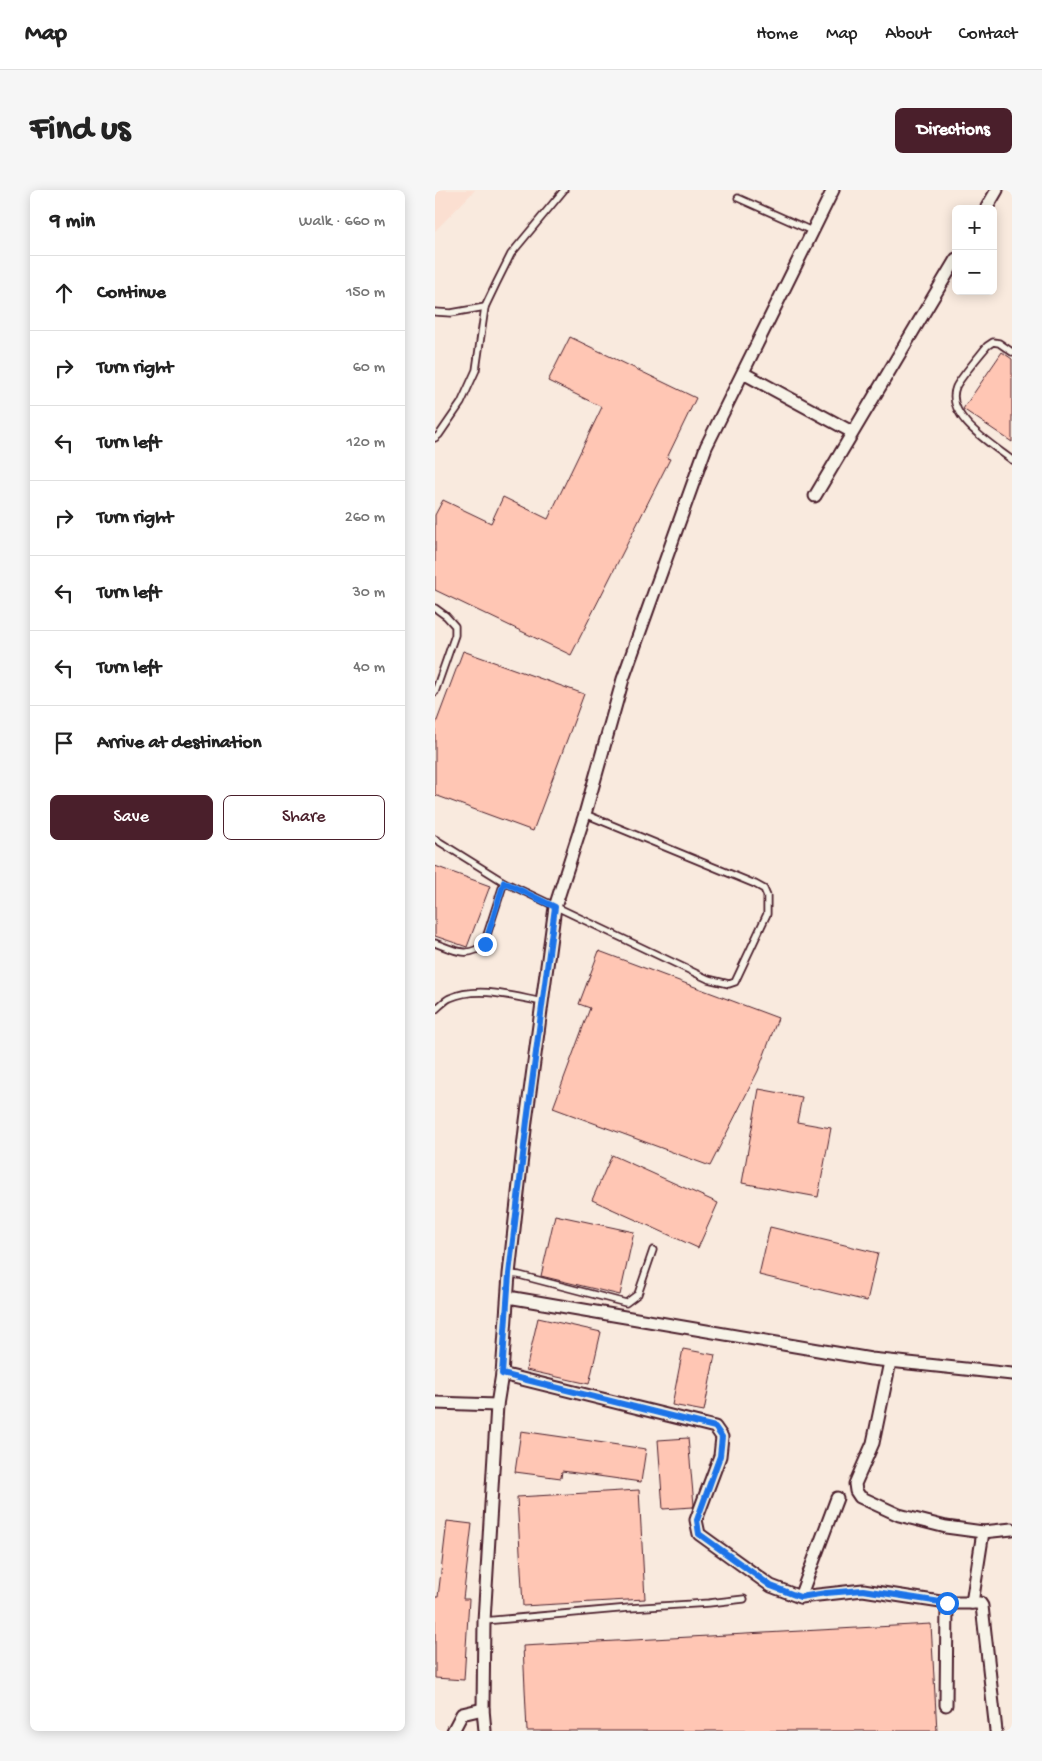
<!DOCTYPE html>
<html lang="en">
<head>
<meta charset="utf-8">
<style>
  body { margin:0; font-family:"Gochi Hand",sans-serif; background:#f6f6f6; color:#222 }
  .controls { position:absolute; right:15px; top:15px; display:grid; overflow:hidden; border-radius:8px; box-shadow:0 2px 12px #0003 }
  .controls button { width:45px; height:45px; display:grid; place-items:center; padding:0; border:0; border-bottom:1px solid #e0e0e0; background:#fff; color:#222; font:25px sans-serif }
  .stop { position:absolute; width:15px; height:15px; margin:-11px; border:4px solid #1a73e8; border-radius:50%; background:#fff }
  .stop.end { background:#1a73e8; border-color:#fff; box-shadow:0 1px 5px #0008 }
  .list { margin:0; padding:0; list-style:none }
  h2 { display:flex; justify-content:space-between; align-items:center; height:65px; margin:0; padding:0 20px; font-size:21px }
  h2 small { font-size:16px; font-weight:400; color:#767676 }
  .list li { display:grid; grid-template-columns:32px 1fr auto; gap:15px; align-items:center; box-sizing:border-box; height:75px; padding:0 20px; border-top:1px solid #e0e0e0 }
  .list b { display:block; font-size:19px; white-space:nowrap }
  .list em { font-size:16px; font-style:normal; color:#767676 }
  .actions { display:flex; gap:10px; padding:15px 20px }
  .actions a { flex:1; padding:11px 0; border:1px solid #4a1f2b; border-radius:8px; text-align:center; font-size:18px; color:#4a1f2b }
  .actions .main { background:#4a1f2b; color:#fff }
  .icon { flex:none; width:28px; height:28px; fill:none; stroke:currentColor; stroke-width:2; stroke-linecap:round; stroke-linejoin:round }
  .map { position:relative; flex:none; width:577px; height:1541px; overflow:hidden; border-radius:8px }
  header { display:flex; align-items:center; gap:30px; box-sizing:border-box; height:70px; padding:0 25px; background:#fff; border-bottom:1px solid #e0e0e0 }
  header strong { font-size:24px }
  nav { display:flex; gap:28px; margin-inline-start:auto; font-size:18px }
  .intro { display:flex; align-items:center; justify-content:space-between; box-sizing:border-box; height:120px; padding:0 30px }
  h1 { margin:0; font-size:35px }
  .button { padding:12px 22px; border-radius:8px; background:#4a1f2b; color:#fff; font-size:18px; font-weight:700 }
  main { display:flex; gap:30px; padding:0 30px }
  aside { flex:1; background:#fff; border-radius:8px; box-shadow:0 2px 12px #0003 }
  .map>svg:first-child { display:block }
</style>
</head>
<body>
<header>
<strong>Map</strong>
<nav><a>Home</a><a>Map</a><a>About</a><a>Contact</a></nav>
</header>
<div class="intro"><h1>Find us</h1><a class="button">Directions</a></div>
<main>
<aside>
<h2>9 min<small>Walk · 660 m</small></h2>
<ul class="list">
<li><svg class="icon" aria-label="ahead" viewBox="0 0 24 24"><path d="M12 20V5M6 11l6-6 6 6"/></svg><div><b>Continue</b></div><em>150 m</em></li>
<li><svg class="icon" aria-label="right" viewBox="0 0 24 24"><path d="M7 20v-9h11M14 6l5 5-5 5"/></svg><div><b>Turn right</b></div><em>60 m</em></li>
<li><svg class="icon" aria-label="left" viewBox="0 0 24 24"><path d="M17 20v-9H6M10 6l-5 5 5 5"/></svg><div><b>Turn left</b></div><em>120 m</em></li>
<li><svg class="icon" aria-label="right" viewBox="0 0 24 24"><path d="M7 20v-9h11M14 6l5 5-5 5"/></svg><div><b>Turn right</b></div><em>260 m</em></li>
<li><svg class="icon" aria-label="left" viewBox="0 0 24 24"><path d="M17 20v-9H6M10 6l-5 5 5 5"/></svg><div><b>Turn left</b></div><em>30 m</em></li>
<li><svg class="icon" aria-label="left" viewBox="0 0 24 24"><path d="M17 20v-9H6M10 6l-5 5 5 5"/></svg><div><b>Turn left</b></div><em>40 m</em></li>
<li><svg class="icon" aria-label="arrive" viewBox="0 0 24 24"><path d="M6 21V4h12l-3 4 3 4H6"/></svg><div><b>Arrive at destination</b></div></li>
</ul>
<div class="actions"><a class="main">Save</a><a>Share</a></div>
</aside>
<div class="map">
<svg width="577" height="1541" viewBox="0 0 577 1541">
  <rect width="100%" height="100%" fill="#f9eade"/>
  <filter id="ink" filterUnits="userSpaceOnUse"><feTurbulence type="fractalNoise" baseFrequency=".02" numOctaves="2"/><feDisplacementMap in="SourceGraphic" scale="10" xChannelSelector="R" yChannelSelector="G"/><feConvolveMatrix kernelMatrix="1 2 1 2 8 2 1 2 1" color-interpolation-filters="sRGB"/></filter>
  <g filter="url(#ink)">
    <polygon fill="#fbdfd1" points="0,0 40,0 0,41"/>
    <g fill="#ffc6b4" stroke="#4a1f2b">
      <polygon points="135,147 261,208 232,268 235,269 136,465 0,400 0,325 8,310 56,333 68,307 113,329 167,217 113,191"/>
      <polygon points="567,162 577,169 577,252 528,219"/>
      <polygon points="28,461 149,504 98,641 0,605 0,536"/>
      <polygon points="0,676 55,696 32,757 0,746"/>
      <polygon points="164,761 343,828 323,881 275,976 118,918 155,818 144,814"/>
      <polygon points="324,899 367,907 362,932 396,938 383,1007 307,993"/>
      <polygon points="177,965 283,1013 263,1058 157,1010"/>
      <polygon points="120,1025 199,1042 185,1105 106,1086"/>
      <polygon points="335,1037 443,1063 432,1111 324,1085"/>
      <polygon points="103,1128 166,1142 154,1194 91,1180"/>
      <polygon points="248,1159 280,1165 269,1221 237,1215"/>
      <polygon points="86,1241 211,1259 206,1292 127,1281 126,1288 80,1282"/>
      <polygon points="253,1248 259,1315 258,1317 228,1319 223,1250"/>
      <polygon points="204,1300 210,1409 88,1416 82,1307"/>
      <polygon points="12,1331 37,1334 28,1409 34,1409 29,1490 0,1488 0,1407 3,1407"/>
      <polygon points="496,1434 502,1541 92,1541 88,1456"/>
    </g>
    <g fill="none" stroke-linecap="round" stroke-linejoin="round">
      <g stroke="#4a1f2b" stroke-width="9">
        <g id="lane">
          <polyline points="303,8 377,41"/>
          <polyline points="0,122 16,123 50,117"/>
          <path d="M 577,162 L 564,153 L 558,152 L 552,156 C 545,165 525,188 521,197 C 509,226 558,255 577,270"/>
          <polyline points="0,248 4,245 26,213 41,180 50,117 61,94 76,64 129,0"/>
          <polyline points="0,418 11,426 20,436 20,445 0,502"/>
          <polyline points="0,649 69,692 273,789 294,794 300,792 332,724 332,706 329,699 320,694 150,624"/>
          <path d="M 0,753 C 18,760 34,769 49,754 L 69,692"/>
          <path d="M 0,820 C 5,816 10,810 15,808 C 43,795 80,807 108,812"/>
          <polyline points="74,1084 84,1085 191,1113 203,1104 218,1060"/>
          <polyline points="49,1431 194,1418 274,1413 309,1409"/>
        </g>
      </g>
      <g stroke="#4a1f2b" stroke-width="15">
        <g id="street">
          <polyline points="551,19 562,0"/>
          <polyline points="308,183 417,242"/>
          <polyline points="380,306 521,69"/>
          <polyline points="73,1107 436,1169 577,1184"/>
          <polyline points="455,1172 438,1253 420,1294 421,1301 425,1307 464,1325 511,1337 548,1342 577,1339"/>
          <polyline points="67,1184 280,1237 287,1247 285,1266 261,1330 264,1344 336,1396 365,1407 428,1400 512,1413 545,1413 547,1416 561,1541"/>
          <polyline points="0,1213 62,1215"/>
          <polyline points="365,1407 402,1308"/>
          <polyline points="537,1413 548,1342"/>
          <polyline points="511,1515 512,1413"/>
          <polyline points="18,1541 27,1524 48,1519"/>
          <polyline points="50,1541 48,1519 49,1431 62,1215 67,1184 74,1084 91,931 120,717 150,624 188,489 271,257 398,0"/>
        </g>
      </g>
      <use href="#lane" stroke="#f7f3e8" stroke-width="5.5"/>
      <use href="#street" stroke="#f7f3e8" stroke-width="11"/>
    </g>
  </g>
  <g fill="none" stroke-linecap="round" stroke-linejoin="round" filter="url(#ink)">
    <polyline stroke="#1a73e8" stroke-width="6" points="50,754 69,692 120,717 92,931 74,1084 67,1184 280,1237 287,1247 285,1266 262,1330 264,1344 336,1396 365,1407 391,1403 428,1400 512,1413"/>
  </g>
</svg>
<div class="controls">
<button>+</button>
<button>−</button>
</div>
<div class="stop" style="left:512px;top:1413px"></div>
<div class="stop end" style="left:50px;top:754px"></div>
</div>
</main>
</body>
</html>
